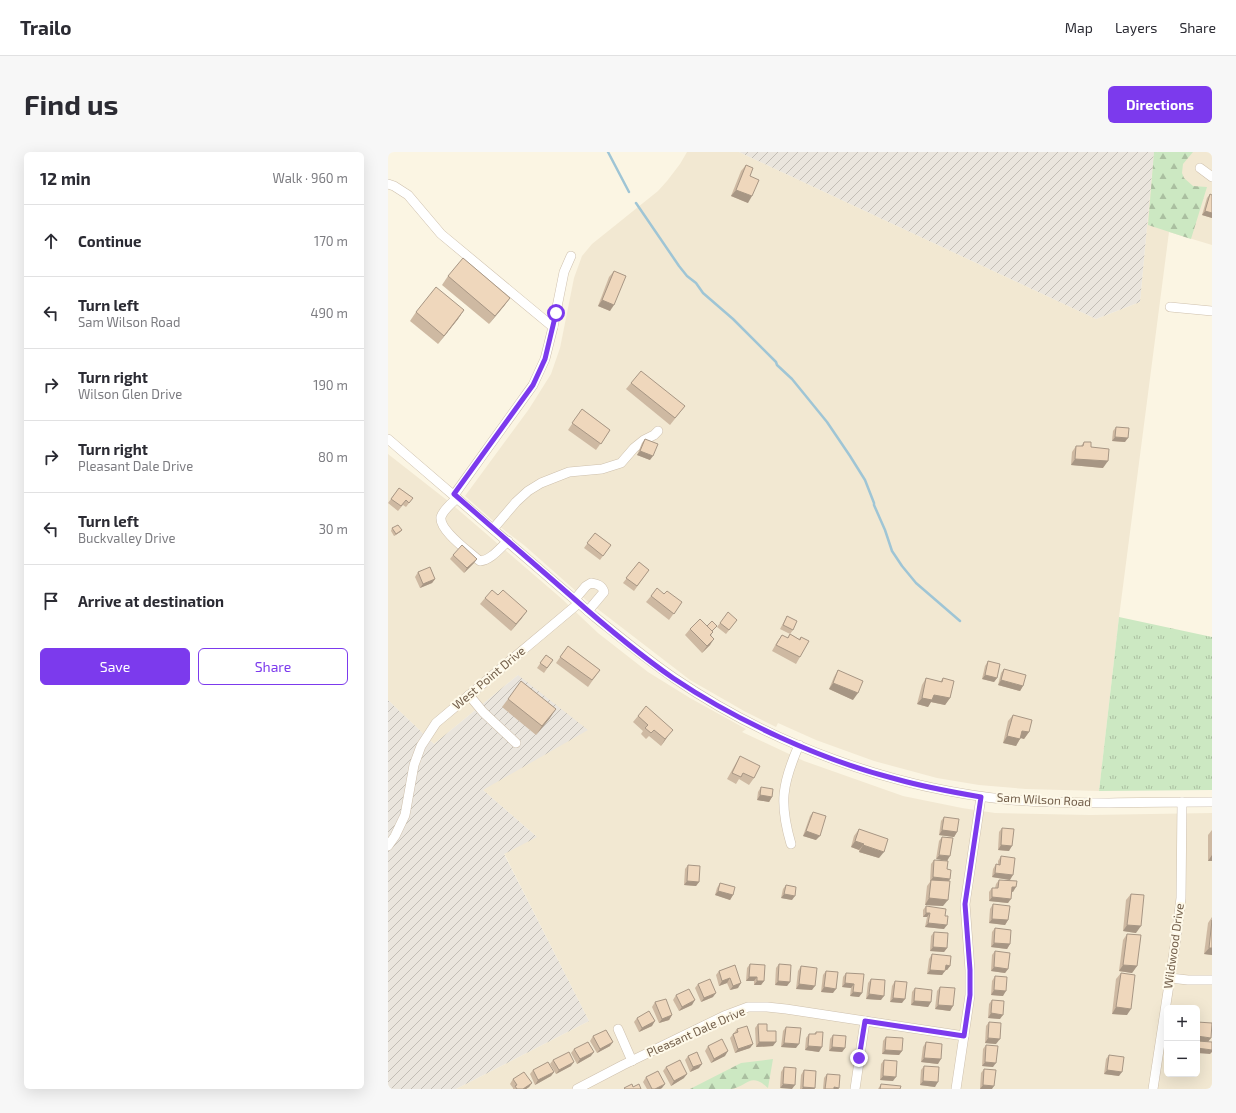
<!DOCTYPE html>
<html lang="en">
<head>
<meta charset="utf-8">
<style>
  body { margin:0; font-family:"Exo 2",sans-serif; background:#f7f7f7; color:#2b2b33 }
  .controls { position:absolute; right:12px; bottom:12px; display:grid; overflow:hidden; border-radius:6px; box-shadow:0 4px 16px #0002 }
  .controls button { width:36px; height:36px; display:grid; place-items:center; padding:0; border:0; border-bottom:1px solid #e1e1e2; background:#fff; color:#2b2b33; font:20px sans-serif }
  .stop { position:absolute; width:12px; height:12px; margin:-9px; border:3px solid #7c3aed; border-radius:50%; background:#fff }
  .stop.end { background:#7c3aed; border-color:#fff; box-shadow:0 1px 4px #0008 }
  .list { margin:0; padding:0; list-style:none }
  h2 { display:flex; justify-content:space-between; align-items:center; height:52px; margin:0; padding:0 16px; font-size:17px }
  h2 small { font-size:13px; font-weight:400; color:#7c7c81 }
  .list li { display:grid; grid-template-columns:26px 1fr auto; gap:12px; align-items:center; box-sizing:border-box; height:72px; padding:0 16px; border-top:1px solid #e1e1e2 }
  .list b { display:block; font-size:15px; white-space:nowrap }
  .list p { margin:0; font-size:13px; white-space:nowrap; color:#7c7c81 }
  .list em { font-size:13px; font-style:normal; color:#7c7c81 }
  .actions { display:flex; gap:8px; padding:12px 16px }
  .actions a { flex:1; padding:9px 0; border:1px solid #7c3aed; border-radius:6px; text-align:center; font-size:14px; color:#7c3aed }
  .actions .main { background:#7c3aed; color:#fff }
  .icon { flex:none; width:22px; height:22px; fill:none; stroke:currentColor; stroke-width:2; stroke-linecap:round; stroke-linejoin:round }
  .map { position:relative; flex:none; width:824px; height:937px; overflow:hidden; border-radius:6px }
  header { display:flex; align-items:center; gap:24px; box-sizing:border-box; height:56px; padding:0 20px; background:#fff; border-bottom:1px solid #e1e1e2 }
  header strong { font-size:19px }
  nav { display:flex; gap:22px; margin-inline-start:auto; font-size:14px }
  .intro { display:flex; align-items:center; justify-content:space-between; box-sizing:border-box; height:96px; padding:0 24px }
  h1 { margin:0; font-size:28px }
  .button { padding:10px 18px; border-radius:6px; background:#7c3aed; color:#fff; font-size:14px; font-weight:700 }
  main { display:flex; gap:24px; padding:0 24px }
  aside { flex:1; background:#fff; border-radius:6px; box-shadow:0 4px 16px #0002 }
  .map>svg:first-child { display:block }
</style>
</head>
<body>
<header>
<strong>Trailo</strong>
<nav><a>Map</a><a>Layers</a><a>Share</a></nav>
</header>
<div class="intro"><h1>Find us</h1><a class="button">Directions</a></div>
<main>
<aside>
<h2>12 min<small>Walk · 960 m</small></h2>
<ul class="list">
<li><svg class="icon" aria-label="ahead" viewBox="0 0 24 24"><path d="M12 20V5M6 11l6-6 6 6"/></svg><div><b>Continue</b></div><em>170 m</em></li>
<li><svg class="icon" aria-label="left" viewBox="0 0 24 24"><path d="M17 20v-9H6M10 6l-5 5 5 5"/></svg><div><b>Turn left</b><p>Sam Wilson Road</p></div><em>490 m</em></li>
<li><svg class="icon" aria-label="right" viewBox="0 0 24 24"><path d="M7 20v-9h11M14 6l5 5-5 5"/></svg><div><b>Turn right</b><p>Wilson Glen Drive</p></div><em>190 m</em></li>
<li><svg class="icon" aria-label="right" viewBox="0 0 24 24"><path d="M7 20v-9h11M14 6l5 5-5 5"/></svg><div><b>Turn right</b><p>Pleasant Dale Drive</p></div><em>80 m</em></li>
<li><svg class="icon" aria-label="left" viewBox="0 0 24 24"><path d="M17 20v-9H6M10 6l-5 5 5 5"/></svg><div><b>Turn left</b><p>Buckvalley Drive</p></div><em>30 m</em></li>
<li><svg class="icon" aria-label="arrive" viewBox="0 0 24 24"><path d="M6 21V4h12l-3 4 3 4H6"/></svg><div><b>Arrive at destination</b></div></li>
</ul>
<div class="actions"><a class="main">Save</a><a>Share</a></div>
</aside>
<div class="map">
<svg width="824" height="937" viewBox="0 0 824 937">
  <defs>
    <pattern id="industrial-furrows" width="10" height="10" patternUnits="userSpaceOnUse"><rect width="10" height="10" fill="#eae5dd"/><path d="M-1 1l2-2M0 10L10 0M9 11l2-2" fill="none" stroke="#c2bdb5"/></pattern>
    <pattern id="grass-tufts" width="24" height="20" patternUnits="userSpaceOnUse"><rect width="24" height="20" fill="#cce8c2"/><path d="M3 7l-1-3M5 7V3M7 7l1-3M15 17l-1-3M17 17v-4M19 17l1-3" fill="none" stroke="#aabfa0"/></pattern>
    <pattern id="forest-firs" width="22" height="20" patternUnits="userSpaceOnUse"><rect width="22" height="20" fill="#cce8c2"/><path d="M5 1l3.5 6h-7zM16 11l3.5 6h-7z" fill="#aabfa0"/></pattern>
  </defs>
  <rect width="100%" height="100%" fill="#fbf5e3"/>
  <g fill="#f2e8d2" fill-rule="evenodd">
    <polygon points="299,0 351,0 708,167 752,150 766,0 824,0 824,93 781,80 731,465 711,639 638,637 591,633 549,626 486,609 428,588 390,571 388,575 356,559 302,528 198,448 137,394 111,374 77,344 141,257 163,222 172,196 186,126 194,104 204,92 270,39 279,29 292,12"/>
    <path d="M 0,302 L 60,349 L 174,447 L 210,481 L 260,520 L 302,546 L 358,577 L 354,580 L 416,609 L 515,644 L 574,656 L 607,661 L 702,663 L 824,661 L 824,937 L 68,937 L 201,869 L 116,701 L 148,684 L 95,638 L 130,523 L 46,592 L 0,548 ZM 779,856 L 809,856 L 809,922 L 779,922 Z"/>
  </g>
  <g fill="url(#industrial-furrows)">
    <polygon points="351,0 766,0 752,150 708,167"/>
    <polygon points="130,523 200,578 95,638 149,685 116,702 201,869 68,937 0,937 0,548 46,592"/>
  </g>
  <polygon fill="url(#grass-tufts)" points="731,465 824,485 824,638 711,639"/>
  <g fill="url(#forest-firs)">
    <polygon points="766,0 805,0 795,12 794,21 796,26 805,34 819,35 803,87 760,73"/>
    <path d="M 385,907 L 380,936 C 362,919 359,935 343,937 C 330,937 315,937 302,937 L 353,911 Z"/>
  </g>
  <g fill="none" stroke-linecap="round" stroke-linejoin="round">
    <g stroke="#9fc5d5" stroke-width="2.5">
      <polyline points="220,0 241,40"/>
      <polyline points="248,51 291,114 299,124 308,131 315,141 345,167 388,210 389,213 404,227 439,270 462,304 477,328 486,351 486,353 497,378 504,399 514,414 528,431 572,469"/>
    </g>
    <g stroke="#cec0ad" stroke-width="10">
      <g id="minor">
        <polyline points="812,16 824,25"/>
        <polyline points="0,32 6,34 20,43 53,82 165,175 157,207 145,233 66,343"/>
        <polyline points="782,155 824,159"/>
        <polyline points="165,175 176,120 183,104"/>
        <path d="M 0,287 L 207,465 C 233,486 258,507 286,526 C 384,593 506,637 624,648 C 656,651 689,651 721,651 C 755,650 790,650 824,650"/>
        <path d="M 69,346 C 64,351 55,358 53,365 C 51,378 79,398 88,406 L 92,409 C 103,408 112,396 120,389"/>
        <polyline points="105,377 128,350 140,339 153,331 181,320 214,317 233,311 246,296 256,288 266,283 270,279"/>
        <path d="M 187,447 L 198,434 L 203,431 C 209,432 214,433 216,440 L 200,459"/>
        <polyline points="81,543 95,560 128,591"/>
        <path d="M 403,692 C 391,651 394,632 411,593"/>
        <polyline points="0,694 7,684 17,663 26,613 33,594 48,571 191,451"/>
        <polyline points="782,826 800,828 824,828"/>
        <polyline points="230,877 244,909"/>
        <polyline points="189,937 235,913 336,864 360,855 379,855 398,857 576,884"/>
        <polyline points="467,937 477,869"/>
        <polyline points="568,937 582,843 582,818 577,752 593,645"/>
        <polyline points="765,937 788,787 793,746 794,650"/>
      </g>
    </g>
    <use href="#minor" stroke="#fff" stroke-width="9"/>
  </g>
  <g fill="#ceb9a2">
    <polygon points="358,13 362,24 360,51 343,44 353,19"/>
    <polygon points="822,42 824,66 814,63 819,46"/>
    <polygon points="226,119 222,159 210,154 221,125"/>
    <polygon points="60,124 122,146 116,154 101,172 54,133"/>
    <polygon points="76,158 70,167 50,192 22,169 28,160"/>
    <polygon points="243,231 297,254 282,273 238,237"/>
    <polygon points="194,257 222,278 208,298 180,278"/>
    <polygon points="728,275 737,290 724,289 725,279"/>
    <polygon points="257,287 262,308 249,303 254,291"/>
    <polygon points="696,290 703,295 715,316 683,313 684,300 688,294 693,294"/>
    <polygon points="11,336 25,346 18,355 15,353 10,359 0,351"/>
    <polygon points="4,376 14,378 12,380 6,384 3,379"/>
    <polygon points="207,381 223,393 212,408 196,396"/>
    <polygon points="65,403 89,407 86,411 76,421 62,407"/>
    <polygon points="251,410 261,418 246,439 235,431"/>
    <polygon points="30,420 47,427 44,431 32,436 27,425"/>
    <polygon points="276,442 294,450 281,468 258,450 263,444"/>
    <polygon points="110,443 139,459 123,479 92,452 97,446"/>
    <polygon points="399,464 405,478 402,482 392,477"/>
    <polygon points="349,468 338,482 329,475 332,471"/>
    <polygon points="319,474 327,476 324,479 322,493 314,501 297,483 302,477"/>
    <polygon points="402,482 411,487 413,485 412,505 408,512 384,499 389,490 394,483 399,486"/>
    <polygon points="180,494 212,518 200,535 168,511"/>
    <polygon points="158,503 165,508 156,521 149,516"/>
    <polygon points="600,509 609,526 606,530 594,527 597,514"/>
    <polygon points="616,517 635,534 632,539 610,533 613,521"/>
    <polygon points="450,518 465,548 441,537 446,525"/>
    <polygon points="538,526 552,530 555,526 562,546 557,553 543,550 540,555 529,552 534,533"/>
    <polygon points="120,547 162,566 148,583 114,555"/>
    <polygon points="625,563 641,580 636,587 632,586 628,594 615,591 620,569"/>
    <polygon points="250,564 280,584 273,594 261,584 258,587 253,582 255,579 245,570"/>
    <polygon points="352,604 366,626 361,633 351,627 348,632 339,627 348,611"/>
    <polygon points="373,635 384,645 381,650 369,648 370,640"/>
    <polygon points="425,660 428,688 415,684 422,664"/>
    <polygon points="556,665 569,680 566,685 551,683 553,669"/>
    <polygon points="614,676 621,699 610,698 611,680"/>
    <polygon points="471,677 491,706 471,700 471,698 463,695 466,684"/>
    <polygon points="824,678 824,709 820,709 820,683"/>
    <polygon points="554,685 565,686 548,707 551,689"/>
    <polygon points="613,704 622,728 604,725 605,717 608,712 610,713 610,709"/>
    <polygon points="546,708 559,717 561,729 555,754 537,753 539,734 542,730 543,712"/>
    <polygon points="300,713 311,730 308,734 296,733 297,717"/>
    <polygon points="611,728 625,740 623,740 620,751 601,749 601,740 604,736 607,736 608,732"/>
    <polygon points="332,731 345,743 342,748 327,743 329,736"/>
    <polygon points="398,733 404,748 393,746 395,737"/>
    <polygon points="743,742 748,781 735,779 738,748"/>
    <polygon points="605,752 620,768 617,773 601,771 602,757"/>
    <polygon points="538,754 557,764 556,777 537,775 539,765 535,765 535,758"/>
    <polygon points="824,765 824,803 816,802 820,771"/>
    <polygon points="607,776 622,792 619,797 603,795 604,780"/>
    <polygon points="546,780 559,796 556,800 542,799 543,784"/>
    <polygon points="739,782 749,814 744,821 731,819 735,788"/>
    <polygon points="607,799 620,817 617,821 603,819 604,803"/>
    <polygon points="544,802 562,814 559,818 557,818 554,823 539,822 541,807"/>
    <polygon points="362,812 376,829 373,833 366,833 366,829 358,829 359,816"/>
    <polygon points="391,812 402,830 399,834 387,833 388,816"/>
    <polygon points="347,813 350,836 342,838 339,831 331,834 328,823 331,819"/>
    <polygon points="413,814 424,838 408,837 410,819"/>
    <polygon points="438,819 445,841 433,840 435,823"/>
    <polygon points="458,821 474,841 471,845 462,844 463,836 454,835 455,825"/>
    <polygon points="733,821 739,863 724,862 728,827"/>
    <polygon points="607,824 615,844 603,843 604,829"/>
    <polygon points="483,827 493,848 478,847 480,831"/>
    <polygon points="507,829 514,851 502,850 504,834"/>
    <polygon points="310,832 325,845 313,850 307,836"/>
    <polygon points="552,835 565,854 562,859 547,857 549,839"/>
    <polygon points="527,836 543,850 540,855 523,853 524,840"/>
    <polygon points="288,843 304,853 291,859 285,848"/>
    <polygon points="604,848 612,867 600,866 601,852"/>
    <polygon points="267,850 284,863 281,868 271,871 264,855"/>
    <polygon points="249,866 264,874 251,880 246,870"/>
    <polygon points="601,870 608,892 597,891 598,874"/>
    <polygon points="370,872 379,879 385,894 368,895 367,876"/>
    <polygon points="398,875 408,896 393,895 395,879"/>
    <polygon points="349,877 365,892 362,896 347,901 342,886"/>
    <polygon points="428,880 431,900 417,898 418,886 421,882 426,882"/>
    <polygon points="445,883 457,896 454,900 441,899 442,887"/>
    <polygon points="205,884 222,894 209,901 202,889"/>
    <polygon points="498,885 514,899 511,903 494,902 495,889"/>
    <polygon points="538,890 550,912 533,910 535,895"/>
    <polygon points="598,893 605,915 594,914 595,897"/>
    <polygon points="320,894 337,904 323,911 317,899"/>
    <polygon points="186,897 203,904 189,912 183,901"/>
    <polygon points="721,903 731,924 716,922 718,907"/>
    <polygon points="300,904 311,916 302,920 297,908"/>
    <polygon points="165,908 183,914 168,922 162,912"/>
    <polygon points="496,908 505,929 492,928 493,912"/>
    <polygon points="536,914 547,935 532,933 533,918"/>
    <polygon points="278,915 296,926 283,934 275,919"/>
    <polygon points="396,915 408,916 392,936 393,920"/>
    <polygon points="596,917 604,937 592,937 593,921"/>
    <polygon points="145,918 166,920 163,924 147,933 142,922"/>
    <polygon points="416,918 427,936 426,937 412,937 413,923"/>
    <polygon points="439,922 451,936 450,937 435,937 436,926"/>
    <polygon points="258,925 274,936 272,937 259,937 255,930"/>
    <polygon points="125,927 144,931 141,935 138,937 125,937 125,936 122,932"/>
    <polygon points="493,932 512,937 490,937"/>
  </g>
  <g fill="#a79684">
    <polygon points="348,38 364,44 360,51 343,44"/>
    <polygon points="817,59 824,61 824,66 814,63"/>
    <polygon points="122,146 116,154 101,172 107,164"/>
    <polygon points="214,148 226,153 222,159 210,154"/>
    <polygon points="76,158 70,167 50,192 56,184"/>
    <polygon points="727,285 740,286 737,290 724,289"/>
    <polygon points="252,299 265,304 262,308 249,303"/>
    <polygon points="687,307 720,309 715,316 683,313"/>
    <polygon points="14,378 12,380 6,384 8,382"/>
    <polygon points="89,407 86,411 76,421 79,416"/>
    <polygon points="47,427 44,431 32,436 35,432"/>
    <polygon points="139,459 134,466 123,479 128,472"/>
    <polygon points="326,487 322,493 314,501 319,494"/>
    <polygon points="597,523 609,526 606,530 594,527"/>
    <polygon points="613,528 635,534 632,539 610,533"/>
    <polygon points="445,531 470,541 465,548 441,537"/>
    <polygon points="546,543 562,546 557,553 543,550 540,555 529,552 534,546"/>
    <polygon points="168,557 162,566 148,583 154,574"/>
    <polygon points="285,578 280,584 273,594 277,587"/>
    <polygon points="634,579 641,580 636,587 630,585"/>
    <polygon points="619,584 632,587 628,594 615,591"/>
    <polygon points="372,643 384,645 381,650 369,648"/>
    <polygon points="554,678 569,680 566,685 551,683"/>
    <polygon points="418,679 432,684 428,688 415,684"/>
    <polygon points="467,689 476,692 471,698 463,695"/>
    <polygon points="475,693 496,700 491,706 471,700"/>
    <polygon points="613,693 624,694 621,699 610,698"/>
    <polygon points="551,703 562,704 559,709 548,707"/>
    <polygon points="824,703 824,709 820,709"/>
    <polygon points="607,721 625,723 622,728 604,725"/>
    <polygon points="545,725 562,727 559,731 543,728 542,730"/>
    <polygon points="299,729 311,730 308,734 296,733"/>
    <polygon points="624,735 628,735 625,740 621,739"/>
    <polygon points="330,739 345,743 342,748 327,743"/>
    <polygon points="396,742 407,744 404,748 393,746"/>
    <polygon points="604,745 623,747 620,751 601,749"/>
    <polygon points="541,746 560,748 555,754 537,753"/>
    <polygon points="538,761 542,761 539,765 535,765"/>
    <polygon points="604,767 620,768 617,773 601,771"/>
    <polygon points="540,771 559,773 556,777 537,775"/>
    <polygon points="739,773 753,774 748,781 735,779"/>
    <polygon points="606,791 622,792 619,797 603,795"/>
    <polygon points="545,795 559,796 556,800 542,799"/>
    <polygon points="821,796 824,796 824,803 816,802"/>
    <polygon points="558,813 562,814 559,818 555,817"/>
    <polygon points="735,813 749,814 744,821 731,819"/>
    <polygon points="606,815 620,817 617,821 603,819"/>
    <polygon points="542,818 557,819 554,823 539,822"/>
    <polygon points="361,825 369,825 366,829 358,829"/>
    <polygon points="342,826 339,831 331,834 334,829"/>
    <polygon points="369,829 376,829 373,833 366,833"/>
    <polygon points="390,829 402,830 399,834 387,833"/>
    <polygon points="353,831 350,836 342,838 345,834"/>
    <polygon points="457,831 466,832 463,836 454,835"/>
    <polygon points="411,832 427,834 424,838 408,837"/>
    <polygon points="436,835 448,837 445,841 433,840"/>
    <polygon points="606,838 618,839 615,844 603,843"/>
    <polygon points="465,840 474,841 471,845 462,844"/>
    <polygon points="328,841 325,845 313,850 316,846"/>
    <polygon points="481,842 496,844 493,848 478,847"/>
    <polygon points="505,846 517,847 514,851 502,850"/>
    <polygon points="307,848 304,853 291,859 294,855"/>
    <polygon points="526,849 543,850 540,855 523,853"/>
    <polygon points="550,853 565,854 562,859 547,857"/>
    <polygon points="728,855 743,857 739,863 724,862"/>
    <polygon points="603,861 615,863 612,867 600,866"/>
    <polygon points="284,863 281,868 271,871 274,867"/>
    <polygon points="267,869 264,874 251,880 254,876"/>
    <polygon points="809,884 823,886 820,890 809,889"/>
    <polygon points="600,886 612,887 608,892 597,891"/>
    <polygon points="225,890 222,894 209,901 212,897"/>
    <polygon points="371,890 388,890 385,894 368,895"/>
    <polygon points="396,891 411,892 408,896 393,895"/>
    <polygon points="365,892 362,896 347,901 350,897"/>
    <polygon points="420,894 434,895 431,900 417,898"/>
    <polygon points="444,895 457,896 454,900 441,899"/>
    <polygon points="809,896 824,898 824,900 822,902 809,901"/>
    <polygon points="497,898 514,899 511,903 494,902"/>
    <polygon points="340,899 337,904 323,911 326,907"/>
    <polygon points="206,900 203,904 189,912 192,907"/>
    <polygon points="536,906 553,907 550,912 533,910"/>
    <polygon points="186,910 183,914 168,922 171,918"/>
    <polygon points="597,910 608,911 605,915 594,914"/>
    <polygon points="314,912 311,916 302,920 305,915"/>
    <polygon points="719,918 734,920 731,924 716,922"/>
    <polygon points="166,920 163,924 147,933 150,928"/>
    <polygon points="299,922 296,926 283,934 286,929"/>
    <polygon points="495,924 508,925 505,929 492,928"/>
    <polygon points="535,929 550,930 547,935 532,933"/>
    <polygon points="144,931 141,935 138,937 135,937"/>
    <polygon points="277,932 274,936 272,937 267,937"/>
    <polygon points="395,932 407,933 404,937 392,936"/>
    <polygon points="595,933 606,934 604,937 592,937"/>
    <polygon points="415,935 427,936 426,937 414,937"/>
    <polygon points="446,935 451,936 450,937 444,937"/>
  </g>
  <g fill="#efd7bc" stroke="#a79684">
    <polygon points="358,13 365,16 362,24 371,28 364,44 348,38"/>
    <polygon points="822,42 824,43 824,61 817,59"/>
    <polygon points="75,106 122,146 107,164 60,124"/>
    <polygon points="226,119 238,124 226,153 214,148"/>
    <polygon points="48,135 76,158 56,184 28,160"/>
    <polygon points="253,219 297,254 287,266 243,231"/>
    <polygon points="194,257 222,278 213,292 184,271"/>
    <polygon points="728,275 741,276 740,286 727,285"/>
    <polygon points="257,287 270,292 265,304 252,299"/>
    <polygon points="696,290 703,290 703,295 721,297 720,309 687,307 688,294 695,294"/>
    <polygon points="11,336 25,346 21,351 18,348 13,354 3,347"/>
    <polygon points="10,373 14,378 8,382 4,376"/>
    <polygon points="207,381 223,393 215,404 199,391"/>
    <polygon points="74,393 89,407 79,416 65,403"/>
    <polygon points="251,410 261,418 249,434 238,426"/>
    <polygon points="42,415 47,427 35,432 30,420"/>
    <polygon points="269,436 276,442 279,439 294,450 286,462 263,444"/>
    <polygon points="104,438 110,443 115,438 139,459 128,472 97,446"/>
    <polygon points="340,460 349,468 341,478 332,471"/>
    <polygon points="399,464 409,469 405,478 395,473"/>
    <polygon points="312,467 325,480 322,483 326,487 319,494 302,477"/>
    <polygon points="324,469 329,474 324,479 319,474"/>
    <polygon points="402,482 412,488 413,485 421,489 412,505 388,493 394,483 400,486"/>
    <polygon points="180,494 212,518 204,528 172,505"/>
    <polygon points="158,503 165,508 159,516 152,511"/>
    <polygon points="600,509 612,512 609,526 597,523"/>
    <polygon points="616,517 638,523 635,534 613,528"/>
    <polygon points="450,518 475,529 470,541 445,531"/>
    <polygon points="538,526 554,530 555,526 566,529 562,546 546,543 544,548 534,546"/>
    <polygon points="133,529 168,557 154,574 120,547"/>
    <polygon points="258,554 285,578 277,587 266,578 263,581 257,576 260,573 250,564"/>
    <polygon points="625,563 644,568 641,580 634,579 632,587 619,584"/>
    <polygon points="352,604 372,614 366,626 355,621 353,625 344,621"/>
    <polygon points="373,635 385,637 384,645 372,643"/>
    <polygon points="425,660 438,664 432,684 418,679"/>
    <polygon points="556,665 571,667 569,680 554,678"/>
    <polygon points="614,676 626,677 624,694 613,693"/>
    <polygon points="471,677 500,687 496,700 475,693 476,692 467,689"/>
    <polygon points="554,685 565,686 562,704 551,703"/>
    <polygon points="613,704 627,706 625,723 607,721 608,712 612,713"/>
    <polygon points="546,708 560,709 559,717 563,718 562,727 545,725"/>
    <polygon points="300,713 312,714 311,730 299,729"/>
    <polygon points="543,728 562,729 560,748 541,746"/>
    <polygon points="611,728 629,729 628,735 624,735 623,747 604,745 604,736 610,736"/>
    <polygon points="332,731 347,735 345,743 330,739"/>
    <polygon points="398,733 408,735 407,744 396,742"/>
    <polygon points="743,742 756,743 753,774 739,773"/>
    <polygon points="605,752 622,754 620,768 604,767"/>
    <polygon points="538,754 558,757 557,764 560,764 559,773 540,771 542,761 538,761"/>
    <polygon points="824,768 824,796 821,796"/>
    <polygon points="607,776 623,778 622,792 606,791"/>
    <polygon points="546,780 560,781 559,796 545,795"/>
    <polygon points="739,782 753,783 749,814 735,813"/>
    <polygon points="607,799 622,801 620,817 606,815"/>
    <polygon points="544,802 563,804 562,814 558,813 557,819 542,818"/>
    <polygon points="362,812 377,813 376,829 369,829 369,825 361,825"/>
    <polygon points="391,812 403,813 402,830 390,829"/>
    <polygon points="347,813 353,831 345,834 342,826 334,829 331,819"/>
    <polygon points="413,814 429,816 427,834 411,832"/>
    <polygon points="438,819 450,820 448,837 436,835"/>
    <polygon points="458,821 476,822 474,841 465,840 466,832 457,831"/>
    <polygon points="733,821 747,823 743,857 728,855"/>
    <polygon points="607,824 619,825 618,839 606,838"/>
    <polygon points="322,827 328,841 316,846 310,832"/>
    <polygon points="483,827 497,828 496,844 481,842"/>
    <polygon points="507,829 519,830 517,847 505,846"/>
    <polygon points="552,835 567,836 565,854 550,853"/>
    <polygon points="527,836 544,838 543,850 526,849"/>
    <polygon points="301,837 307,848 294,855 288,843"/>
    <polygon points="278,847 284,863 274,867 267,850"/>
    <polygon points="604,848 616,849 615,863 603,861"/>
    <polygon points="261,859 267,869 254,876 249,866"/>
    <polygon points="601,870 613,871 612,887 600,886"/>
    <polygon points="809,870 824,871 823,886 809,884"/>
    <polygon points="370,872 379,872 379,879 388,879 388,890 371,890"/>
    <polygon points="359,874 365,892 350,897 345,882 350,880 349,877"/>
    <polygon points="398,875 413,876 411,892 396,891"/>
    <polygon points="218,878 225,890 212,897 205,884"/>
    <polygon points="428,880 435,880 434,895 420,894 421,882 428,882"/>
    <polygon points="445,883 458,884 457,896 444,895"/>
    <polygon points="498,885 515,886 514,899 497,898"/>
    <polygon points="334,887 340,899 326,907 320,894"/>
    <polygon points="809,889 824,890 824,898 809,896"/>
    <polygon points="200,890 206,900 192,907 186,897"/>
    <polygon points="538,890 554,892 553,907 536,906"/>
    <polygon points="598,893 610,894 608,911 597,910"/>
    <polygon points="181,900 186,910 171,918 165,908"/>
    <polygon points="309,900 314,912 305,915 300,904"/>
    <polygon points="721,903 736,905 734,920 719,918"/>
    <polygon points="292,908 299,922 286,929 278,915"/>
    <polygon points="496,908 509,909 508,925 495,924"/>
    <polygon points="160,910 166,920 150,928 145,918"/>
    <polygon points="536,914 551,915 550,930 535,929"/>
    <polygon points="396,915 408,916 407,933 395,932"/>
    <polygon points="596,917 608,918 606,934 595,933"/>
    <polygon points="416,918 428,919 427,936 415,935"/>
    <polygon points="270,919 277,932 267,937 264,937 258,925"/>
    <polygon points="136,920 144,931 135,937 129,937 127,934 129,933 125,927"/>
    <polygon points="439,922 452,923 451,936 446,935 446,937 437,937"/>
    <polygon points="244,932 245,935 251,932 253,937 237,937 236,936"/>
    <polygon points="493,932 513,934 512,937 492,937"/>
  </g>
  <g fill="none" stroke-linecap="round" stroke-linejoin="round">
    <path stroke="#7c3aed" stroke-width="5" d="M 168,161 L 157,207 L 145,233 L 66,342 C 105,376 144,410 183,444 C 216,473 249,501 285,526 C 349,569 433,608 508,627 C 536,635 564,640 593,645 L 577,752 L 582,818 L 582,843 L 576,884 L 477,869 L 471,906"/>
  </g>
  <g text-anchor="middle" stroke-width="4" stroke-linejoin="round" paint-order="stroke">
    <g font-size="12" fill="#725e4a" stroke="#fef9e9">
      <text transform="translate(101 526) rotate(-40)" y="4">West Point Drive</text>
      <text transform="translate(656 648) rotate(3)" y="4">Sam Wilson Road</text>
      <text transform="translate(786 794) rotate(-82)" y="4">Wildwood Drive</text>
      <text transform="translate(308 880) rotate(-24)" y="4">Pleasant Dale Drive</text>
    </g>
  </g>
</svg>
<div class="controls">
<button>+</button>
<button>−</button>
</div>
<div class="stop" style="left:168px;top:161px"></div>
<div class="stop end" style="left:471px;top:906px"></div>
</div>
</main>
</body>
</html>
